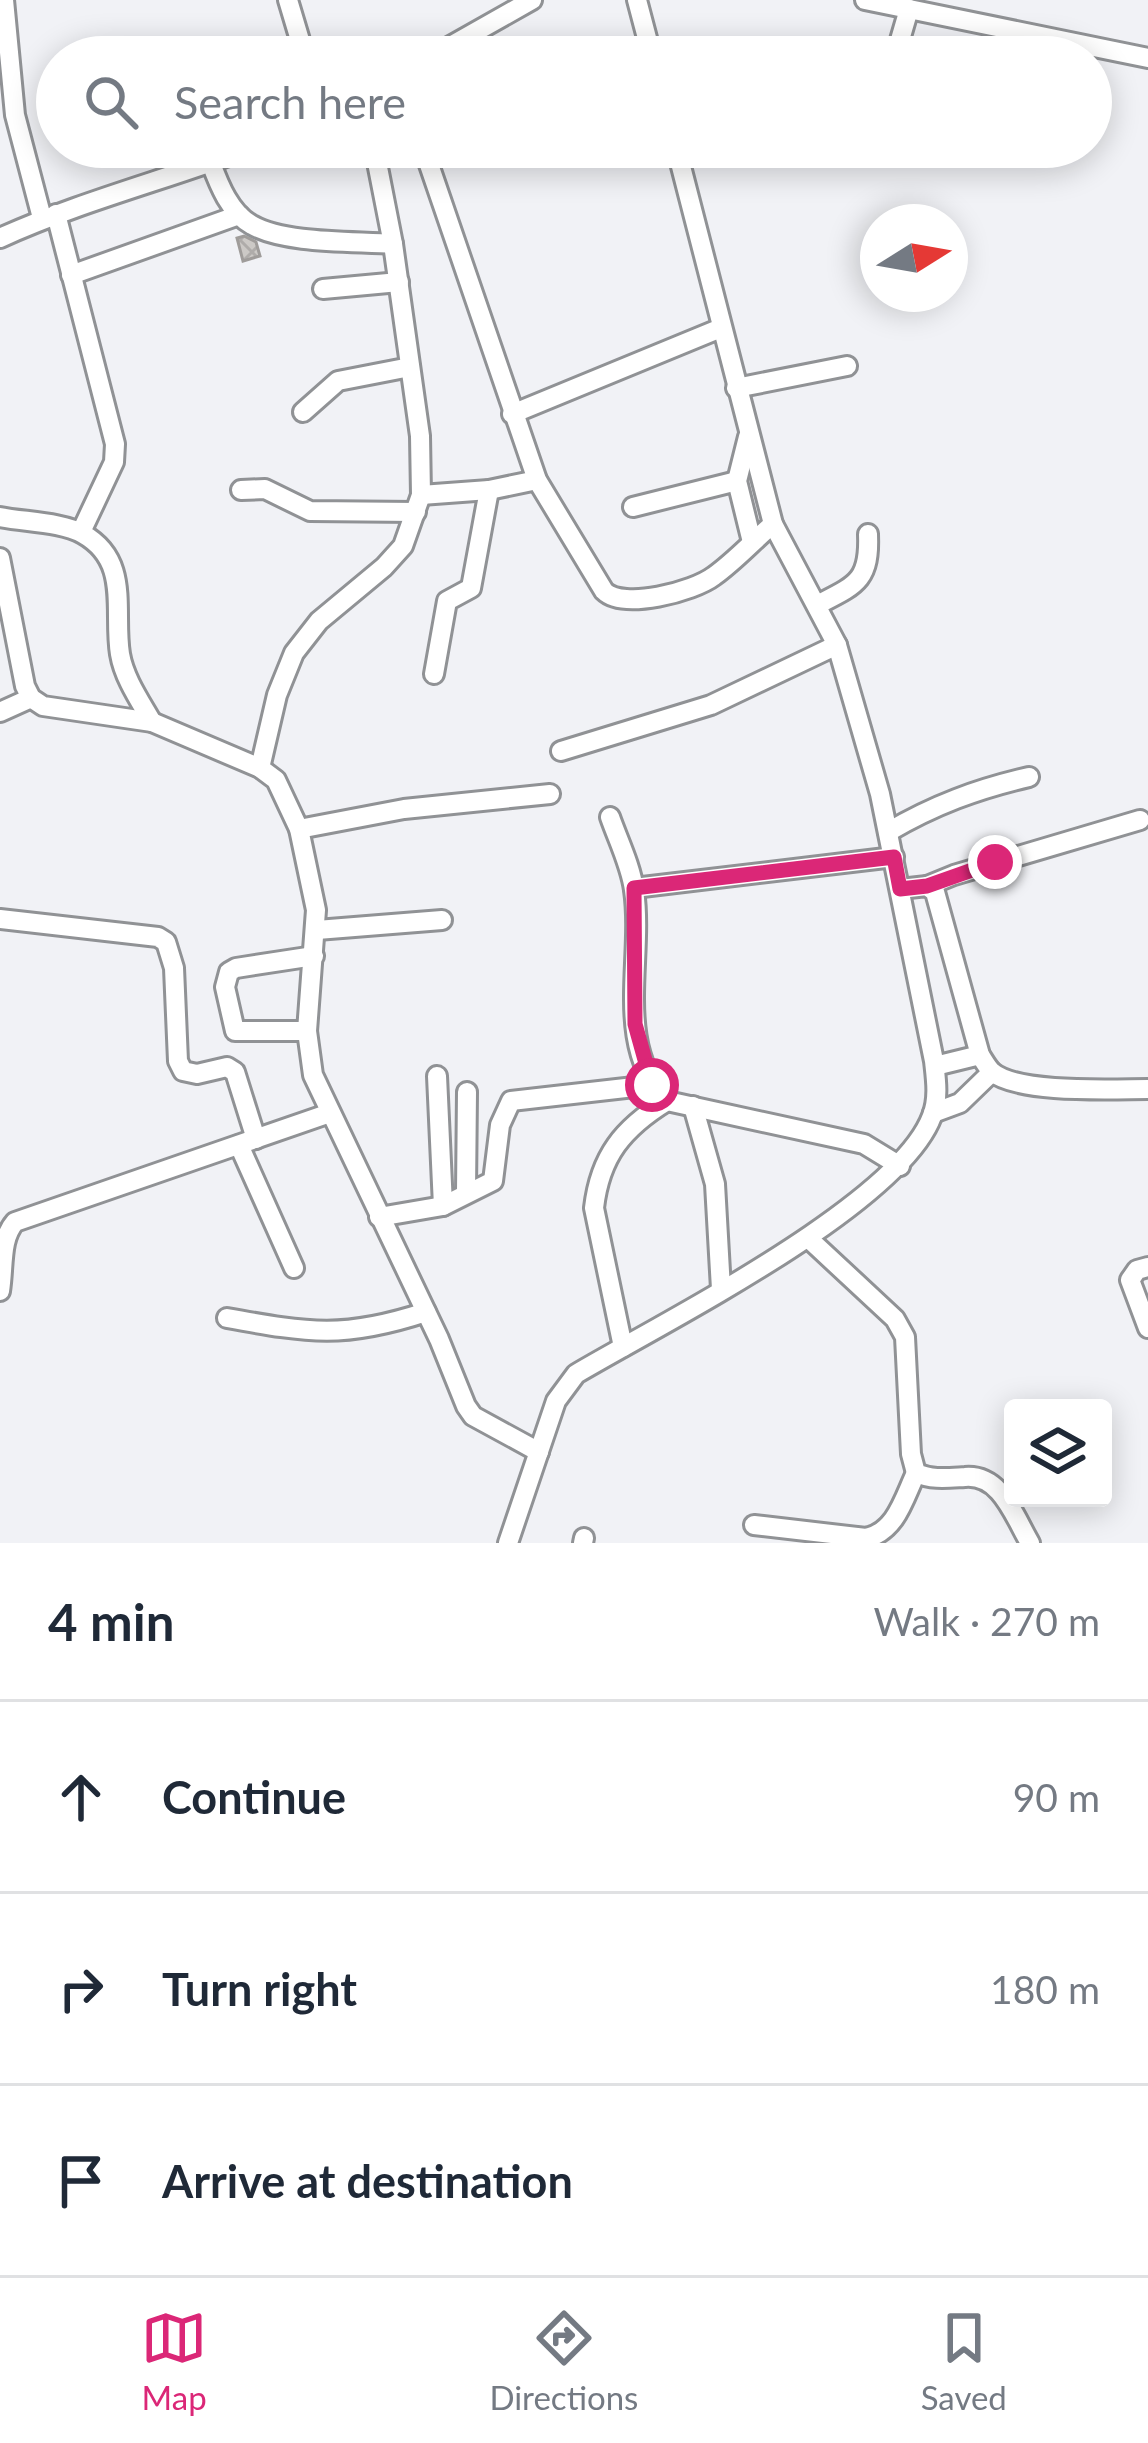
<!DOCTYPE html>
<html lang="en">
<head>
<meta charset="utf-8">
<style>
  body { margin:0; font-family:Lato,sans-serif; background:#f2f2f3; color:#1f2937 }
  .controls { position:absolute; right:36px; bottom:36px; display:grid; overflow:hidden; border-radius:12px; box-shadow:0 6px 30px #0003 }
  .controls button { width:108px; height:108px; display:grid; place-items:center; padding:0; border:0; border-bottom:3px solid #e0e1e3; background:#fff; color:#1f2937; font:60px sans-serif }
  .compass { position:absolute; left:860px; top:204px; width:108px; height:108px; border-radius:50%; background:#fff; box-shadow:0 6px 30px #0003; rotate:79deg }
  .stop { position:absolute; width:36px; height:36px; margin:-27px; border:9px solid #db2777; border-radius:50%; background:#fff }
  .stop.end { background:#db2777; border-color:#fff; box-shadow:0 3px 12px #0008 }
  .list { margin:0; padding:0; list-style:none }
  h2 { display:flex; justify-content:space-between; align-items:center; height:156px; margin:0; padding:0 48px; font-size:51px }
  h2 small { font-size:39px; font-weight:400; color:#747a83 }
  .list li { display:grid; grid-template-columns:78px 1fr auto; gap:36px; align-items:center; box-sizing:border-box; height:192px; padding:0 48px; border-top:3px solid #e0e1e3 }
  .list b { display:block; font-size:45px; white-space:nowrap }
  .list em { font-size:39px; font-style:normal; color:#747a83 }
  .icon { flex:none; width:66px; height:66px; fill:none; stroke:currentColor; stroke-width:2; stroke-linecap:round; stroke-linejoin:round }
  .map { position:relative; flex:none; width:1148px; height:1543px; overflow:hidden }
  .search { position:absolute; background:#fff; box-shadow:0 6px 30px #0003; left:36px; right:36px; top:36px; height:132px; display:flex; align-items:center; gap:30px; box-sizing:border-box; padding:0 42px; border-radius:66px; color:#747a83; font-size:45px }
  .sheet { height:732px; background:#fff }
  nav { display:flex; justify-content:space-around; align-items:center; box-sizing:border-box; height:168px; border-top:3px solid #e0e1e3; background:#fff; font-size:33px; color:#747a83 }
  nav a { display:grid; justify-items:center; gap:6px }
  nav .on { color:#db2777 }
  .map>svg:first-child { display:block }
</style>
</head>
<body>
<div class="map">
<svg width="1148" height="1543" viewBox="0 0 1148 1543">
  <defs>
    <pattern id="building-cross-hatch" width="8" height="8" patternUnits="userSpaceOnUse" patternTransform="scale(3)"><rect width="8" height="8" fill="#ccc9c6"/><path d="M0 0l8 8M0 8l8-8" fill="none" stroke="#afacaa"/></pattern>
  </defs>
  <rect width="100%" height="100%" fill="#f1f2f6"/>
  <polygon fill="url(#building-cross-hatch)" stroke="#9f9c9a" stroke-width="3" points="244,236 256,242 260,256 243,261 237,238"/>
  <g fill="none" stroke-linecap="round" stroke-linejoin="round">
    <g stroke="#909295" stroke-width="24">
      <g id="minor">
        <polyline points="4,0 15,115 42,218"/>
        <polyline points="288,0 305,57"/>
        <polyline points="637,0 652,57"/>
        <polyline points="865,0 1148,58"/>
        <polyline points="431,57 532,0"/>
        <polyline points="895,57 909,9"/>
        <path d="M 423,147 L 537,480 L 604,591 C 623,610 693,592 714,576 C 735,561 753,541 773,524"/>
        <polyline points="817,147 817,148"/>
        <path d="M 211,163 C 219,185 230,213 252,225 C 285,244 355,241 393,244"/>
        <polyline points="56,214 115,444 114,462 81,532"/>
        <path d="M 0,238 C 81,201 169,179 253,147"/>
        <polyline points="71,275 239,215"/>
        <polyline points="323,289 399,282"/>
        <polyline points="736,388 847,366"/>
        <polyline points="303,412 338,381 410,367"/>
        <polyline points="512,414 721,328"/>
        <polyline points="748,437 737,481 752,542"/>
        <polyline points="241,490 265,489 310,511 416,512"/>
        <polyline points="421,495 489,490 537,480"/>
        <polyline points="633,507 737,481"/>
        <path d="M 0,517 C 25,522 62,522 83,534 C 131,561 113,611 120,654 C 124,678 140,701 152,722"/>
        <polyline points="0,558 25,686 31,698 43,706 152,722 260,768 276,780 299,829 316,910 307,1031 313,1075 439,1339 466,1406 473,1416 539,1452"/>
        <path d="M 817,605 C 856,585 870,581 868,534"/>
        <polyline points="434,674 447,601 471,588 489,490"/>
        <polyline points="0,712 31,698"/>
        <polyline points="561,751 711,705 837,645"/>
        <polyline points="260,768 277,695 294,653 319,621 384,567 403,546 421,495 420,436 393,244 374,147"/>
        <path d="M 610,817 C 618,840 631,866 634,890 C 644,960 613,1044 667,1101 L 864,1144 L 900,1166"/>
        <polyline points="299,829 404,809 550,794"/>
        <path d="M 888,832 C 934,805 977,789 1029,777"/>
        <polyline points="927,886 954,875 1140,820"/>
        <polyline points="634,888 894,857"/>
        <path d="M 900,889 L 927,886 L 935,892 L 980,1055 C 984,1061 987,1067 992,1072 C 1019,1094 1113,1089 1148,1089"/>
        <polyline points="0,919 158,937 166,942 174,968 178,1061 183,1071 197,1074 227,1067 235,1072 256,1139"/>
        <polyline points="317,930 442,920"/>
        <polyline points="307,1031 235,1031 225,987 229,972 236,968 314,956"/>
        <polyline points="935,1066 980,1055"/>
        <polyline points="437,1076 443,1206"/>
        <polyline points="693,1106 715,1184 721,1289"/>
        <polyline points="933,1113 960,1103 992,1072"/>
        <polyline points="239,1145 294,1268"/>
        <polyline points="466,1191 467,1092"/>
        <polyline points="379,1217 443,1206 493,1181 500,1125 511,1101 652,1085"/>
        <path d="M 808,1238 L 895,1319 L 905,1337 L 911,1454 L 916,1473 C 932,1480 947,1478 965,1477 C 1001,1474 1014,1516 1030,1543"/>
        <polyline points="1148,1267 1137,1270 1130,1280 1148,1328"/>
        <path d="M 0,1291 C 4,1266 0,1239 15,1222 L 330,1113"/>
        <path d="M 227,1318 C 310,1333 344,1339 426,1312"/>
        <path d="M 623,1347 L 594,1208 C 600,1156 623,1128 667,1101"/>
        <path d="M 754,1525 L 866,1538 C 896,1532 904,1498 916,1473"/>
        <path d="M 508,1543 L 556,1401 L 576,1374 C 662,1323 899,1205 932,1116 C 939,1098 936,1079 934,1061 L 880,794 L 837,645 L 773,524 L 676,147"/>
        <polyline points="583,1543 584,1538"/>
      </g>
    </g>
    <use href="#minor" stroke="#fff" stroke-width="18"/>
  </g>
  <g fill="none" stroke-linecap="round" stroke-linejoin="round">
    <polyline stroke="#db2777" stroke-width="15" points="652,1085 635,1024 634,888 894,857 900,889 927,886 995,862"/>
  </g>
</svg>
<div class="controls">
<button><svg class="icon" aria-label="layers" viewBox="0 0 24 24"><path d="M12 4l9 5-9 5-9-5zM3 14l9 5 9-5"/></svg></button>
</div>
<svg class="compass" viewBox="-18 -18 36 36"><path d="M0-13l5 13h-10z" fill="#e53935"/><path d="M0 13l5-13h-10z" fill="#747a83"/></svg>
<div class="stop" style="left:652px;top:1085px"></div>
<div class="stop end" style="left:995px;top:862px"></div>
<div class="search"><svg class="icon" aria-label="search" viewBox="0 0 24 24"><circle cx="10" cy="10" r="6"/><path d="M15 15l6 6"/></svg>Search here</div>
</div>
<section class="sheet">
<h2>4 min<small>Walk · 270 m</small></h2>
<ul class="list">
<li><svg class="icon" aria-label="ahead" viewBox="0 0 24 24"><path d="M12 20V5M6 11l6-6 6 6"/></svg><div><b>Continue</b></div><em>90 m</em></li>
<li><svg class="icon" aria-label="right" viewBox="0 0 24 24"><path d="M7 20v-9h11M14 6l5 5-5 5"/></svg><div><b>Turn right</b></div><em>180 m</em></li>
<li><svg class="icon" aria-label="arrive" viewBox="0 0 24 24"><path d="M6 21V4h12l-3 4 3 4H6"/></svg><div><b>Arrive at destination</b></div></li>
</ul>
</section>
<nav>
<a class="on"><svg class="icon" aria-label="map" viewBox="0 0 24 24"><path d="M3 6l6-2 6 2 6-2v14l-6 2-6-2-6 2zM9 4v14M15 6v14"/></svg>Map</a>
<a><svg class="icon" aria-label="directions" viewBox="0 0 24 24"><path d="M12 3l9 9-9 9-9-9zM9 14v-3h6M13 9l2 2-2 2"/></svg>Directions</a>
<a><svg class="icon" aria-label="saved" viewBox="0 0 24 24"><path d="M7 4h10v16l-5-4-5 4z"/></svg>Saved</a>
</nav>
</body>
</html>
